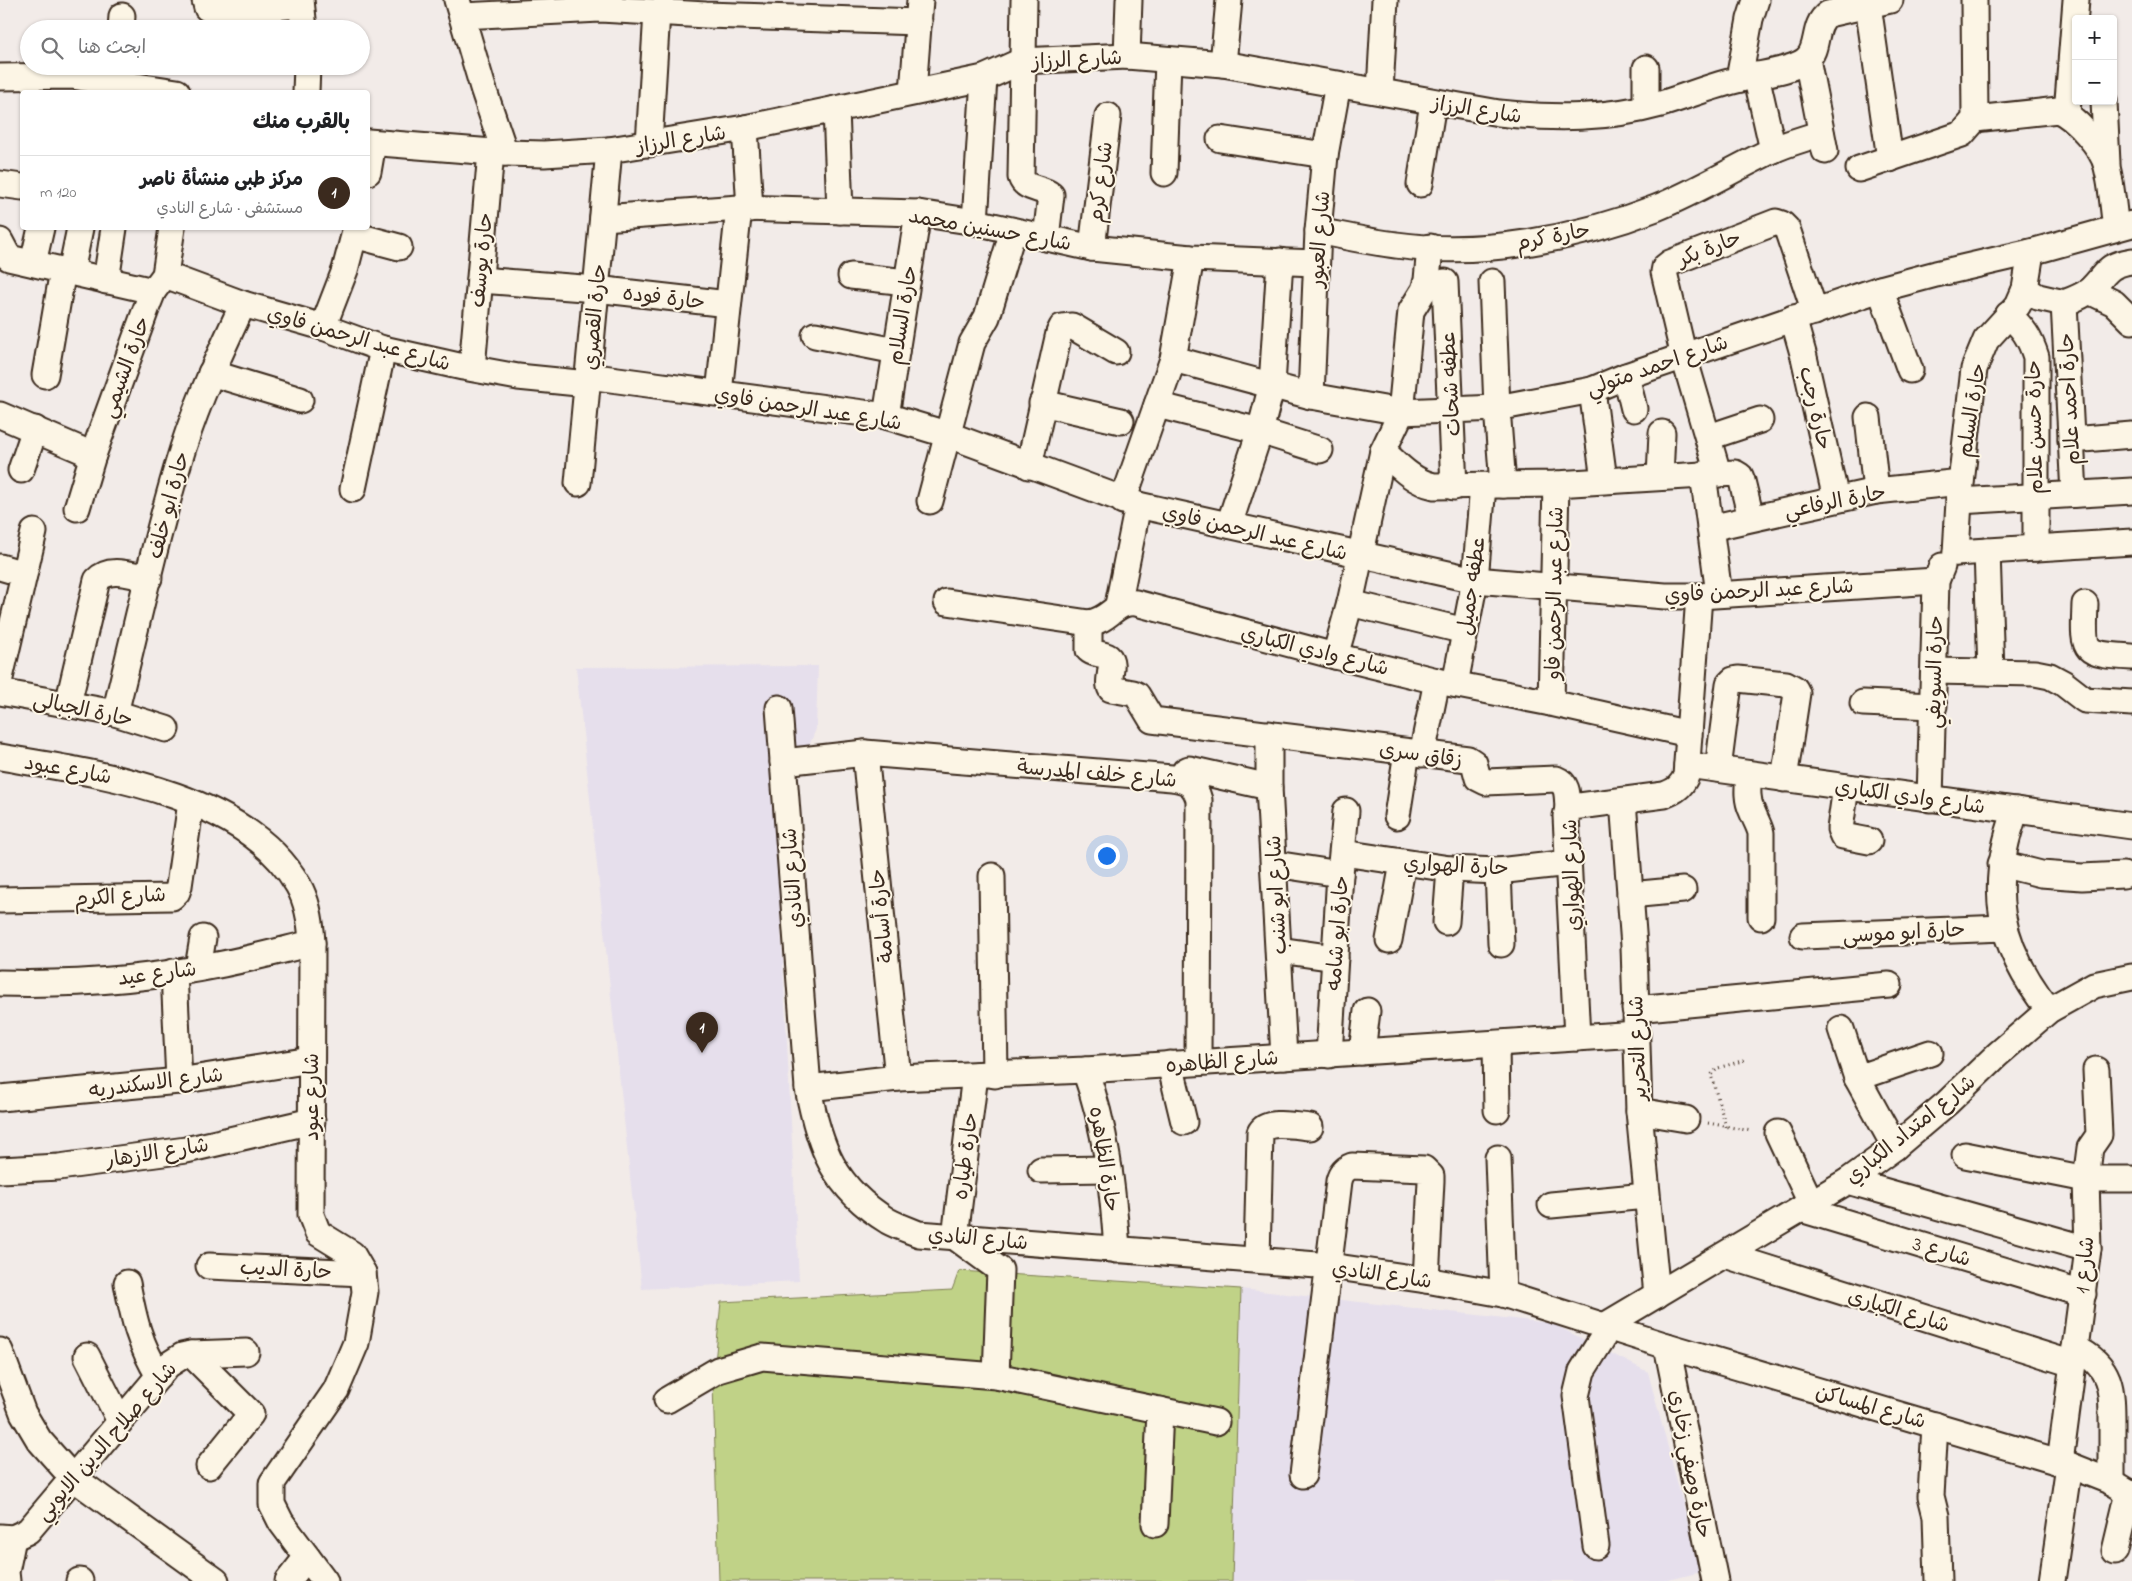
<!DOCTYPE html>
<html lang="ar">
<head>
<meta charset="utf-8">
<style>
  body { margin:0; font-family:"Indie Flower","Playpen Sans Arabic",sans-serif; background:#f2f2f2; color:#202124; direction:rtl }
  .controls { position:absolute; right:15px; top:15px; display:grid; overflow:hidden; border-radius:5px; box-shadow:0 1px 4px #0004 }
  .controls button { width:45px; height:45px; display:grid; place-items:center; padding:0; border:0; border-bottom:1px solid #e0e0e0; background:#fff; color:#202124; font:25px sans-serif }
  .you { position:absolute; left:1106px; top:855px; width:18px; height:18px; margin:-12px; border:4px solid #fff; border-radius:50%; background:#1a73e8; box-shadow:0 0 0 8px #1a73e833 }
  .badge { display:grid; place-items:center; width:32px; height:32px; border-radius:50%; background:#3b2a1e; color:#fff; font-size:16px; font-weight:700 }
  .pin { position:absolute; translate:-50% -41px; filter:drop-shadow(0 1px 2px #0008) }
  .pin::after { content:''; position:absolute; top:26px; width:18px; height:15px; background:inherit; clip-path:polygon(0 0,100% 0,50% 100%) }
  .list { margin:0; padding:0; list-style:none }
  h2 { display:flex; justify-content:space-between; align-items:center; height:65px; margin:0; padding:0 20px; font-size:21px }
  h2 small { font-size:16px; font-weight:400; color:#757577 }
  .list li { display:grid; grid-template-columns:32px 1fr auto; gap:15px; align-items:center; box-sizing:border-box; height:75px; padding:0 20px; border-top:1px solid #e0e0e0 }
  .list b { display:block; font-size:19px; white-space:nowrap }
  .list p { margin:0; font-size:16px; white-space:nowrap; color:#757577 }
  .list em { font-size:16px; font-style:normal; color:#757577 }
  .icon { flex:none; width:28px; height:28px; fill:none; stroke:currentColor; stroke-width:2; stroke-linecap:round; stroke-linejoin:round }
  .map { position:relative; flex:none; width:2132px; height:1581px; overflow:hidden; direction:ltr }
  .search { position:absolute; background:#fff; box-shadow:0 1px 4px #0004; left:20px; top:20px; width:350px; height:55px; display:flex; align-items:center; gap:12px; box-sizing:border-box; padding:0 18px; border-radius:28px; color:#757577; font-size:19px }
  .panel { position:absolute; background:#fff; box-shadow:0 1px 4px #0004; left:20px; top:90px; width:350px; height:140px; border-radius:5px; direction:rtl }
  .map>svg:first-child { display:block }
</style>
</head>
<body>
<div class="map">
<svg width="2132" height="1581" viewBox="0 0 2132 1581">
  <rect width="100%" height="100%" fill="#f2ebe8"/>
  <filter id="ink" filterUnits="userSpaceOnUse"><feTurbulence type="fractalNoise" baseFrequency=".02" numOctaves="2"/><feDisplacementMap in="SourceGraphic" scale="10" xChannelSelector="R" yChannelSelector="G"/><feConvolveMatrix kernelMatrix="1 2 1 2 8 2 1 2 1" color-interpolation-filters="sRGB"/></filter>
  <g filter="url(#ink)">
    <g fill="#e6dfec">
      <polygon points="818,666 816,729 776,825 799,1281 642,1289 576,667"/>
      <polygon points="1241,1289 1551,1323 1648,1372 1701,1572 1665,1581 1232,1581"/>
    </g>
    <polygon fill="#c0d287" stroke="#7e7e52" points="959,1271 1241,1289 1232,1581 719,1581 713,1383 721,1302 952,1290"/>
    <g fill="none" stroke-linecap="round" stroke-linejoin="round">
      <g stroke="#3b2a1e" stroke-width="29">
        <g id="minor">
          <polyline points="205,0 207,8 247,9 301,5"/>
          <polyline points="301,0 304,29"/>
          <polyline points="457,0 483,88 505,153"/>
          <path d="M 1024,0 L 1021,177 C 1025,190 1041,187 1051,195 L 1046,238"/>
          <polyline points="1868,5 1890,159"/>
          <polyline points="462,16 600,9 706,15 919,22"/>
          <polyline points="121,29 122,16"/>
          <polyline points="1127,56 1129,0"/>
          <polyline points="1807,59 1825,151"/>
          <polyline points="1223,64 1229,0"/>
          <polyline points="1646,68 1646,107"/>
          <polyline points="1756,75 1773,150"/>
          <polyline points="0,77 71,76 177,92"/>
          <polyline points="1739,79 1750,19 1756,0"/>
          <polyline points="1380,91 1385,0"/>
          <polyline points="306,92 307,66"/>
          <polyline points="913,92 920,0"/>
          <polyline points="2104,101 2107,163"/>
          <polyline points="836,109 840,211"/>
          <polyline points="2067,113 2076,0"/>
          <path d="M 1975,119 L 2058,110 C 2075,117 2103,148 2107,167 C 2112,186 2113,208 2116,228"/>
          <polyline points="745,128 750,209"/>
          <polyline points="1220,139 1325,155"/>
          <path d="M 368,142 L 505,153 L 544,154 L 609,150 L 745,128 L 984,78 L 1022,61 L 1127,56 L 1223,64 L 1499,113 C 1554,119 1607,119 1661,104 C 1688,96 1713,85 1741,79 C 1758,74 1792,71 1806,60 C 1820,49 1812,25 1828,14 L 1890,0"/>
          <polyline points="649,144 657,12"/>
          <polyline points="1859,169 1962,134 1975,119 1974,0"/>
          <polyline points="368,172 373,143"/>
          <polyline points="1164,173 1168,60"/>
          <polyline points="0,184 22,187"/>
          <polyline points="1420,184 1433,103"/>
          <polyline points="603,218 739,208 918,213 975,222 1092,248 1191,258 1316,263"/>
          <polyline points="975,222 984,78"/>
          <path d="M 1318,231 C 1344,236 1370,242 1396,245 C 1482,257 1576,239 1656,208 C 1696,192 1733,169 1771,151 C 1787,143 1805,139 1821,133"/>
          <polyline points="354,235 399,247"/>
          <polyline points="0,241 9,258 153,291"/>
          <polyline points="1092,248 1108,116"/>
          <polyline points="33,263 41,228"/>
          <polyline points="71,272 80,228"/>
          <polyline points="165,275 243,304 323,327 383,349 463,367 518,377 588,384"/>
          <polyline points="851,276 907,282"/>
          <polyline points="480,280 596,289 728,304"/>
          <polyline points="106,281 114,228"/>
          <polyline points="1445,282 1454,487"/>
          <polyline points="1492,282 1497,408 1503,485"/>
          <polyline points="1880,289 1910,370"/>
          <path d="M 2025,289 L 2038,297 L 2064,303 C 2072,300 2083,296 2090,290 C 2107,274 2105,265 2132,261"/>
          <polyline points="2089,291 2114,303 2132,321"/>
          <polyline points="2064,303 2074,494"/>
          <path d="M 2008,315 C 2023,327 2030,338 2036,357 L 2036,548"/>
          <polyline points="1793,318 1804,357 1836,499"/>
          <polyline points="323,327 345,270 356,228"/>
          <polyline points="815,335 896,351"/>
          <polyline points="1173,359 1311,396 1401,412 1497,408 1592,390 1626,376 1880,289 1936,274 2031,252 2132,224"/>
          <polyline points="472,368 491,152"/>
          <polyline points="211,373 300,400"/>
          <polyline points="45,375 63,270"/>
          <polyline points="588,376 886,416 949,435 1138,505 1475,580 1665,596 1699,596 1936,581"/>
          <polyline points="1626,376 1634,409"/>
          <polyline points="1592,390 1604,480"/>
          <polyline points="719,393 739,208"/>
          <polyline points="1311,396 1318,231 1325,155 1338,84"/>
          <polyline points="1042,403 1121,421"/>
          <polyline points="1157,405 1260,431 1320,450"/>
          <polyline points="0,415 93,455"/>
          <polyline points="886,416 918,213"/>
          <polyline points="1868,417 1876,491"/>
          <polyline points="1709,437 1760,420"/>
          <polyline points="2071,440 2132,435"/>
          <path d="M 1383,451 C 1398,465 1413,482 1434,486 L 1556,484 L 1735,473 L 1740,476 L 1742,481 L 1751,518"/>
          <polyline points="1029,466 1059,333 1062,327 1072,326 1116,352"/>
          <polyline points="21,470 35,429"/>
          <polyline points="1718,473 1684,357 1664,272 1665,267 1670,263 1776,222 1782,224 1787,229 1815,312"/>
          <polyline points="1703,474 1719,594"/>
          <polyline points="1660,477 1662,433"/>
          <polyline points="578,483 609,150"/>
          <polyline points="353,489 383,349"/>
          <polyline points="930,501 972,343 987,317 1013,231"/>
          <polyline points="1123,501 1173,359 1191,258"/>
          <polyline points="1959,501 2132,491"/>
          <polyline points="77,508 93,455 149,301 153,291 165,275 172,228"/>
          <polyline points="1229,525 1260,431 1272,385 1280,261"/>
          <polyline points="1710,528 1876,491 1961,482"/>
          <polyline points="1987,551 1991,672"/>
          <polyline points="1956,553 1959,501 1974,369 1986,340 2018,305 2025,289 2031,252"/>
          <polyline points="1956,553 2132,542"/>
          <polyline points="0,567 24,574"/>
          <path d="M 947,602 L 1089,623 C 1111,620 1114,601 1136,603 L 1335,656 L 1437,681 L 1551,703 L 1689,734"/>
          <polyline points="1350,603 1465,631"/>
          <path d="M 2085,604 C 2083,654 2082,654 2132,657"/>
          <polyline points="1118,605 1138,505"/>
          <path d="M 1089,623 L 1089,650 C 1094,655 1102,653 1108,657 C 1116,664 1106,680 1111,689 L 1133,693 L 1137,695 L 1152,720 L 1468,759 L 1474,763 L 1478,778 L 1486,782 L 1556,779 C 1569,784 1567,797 1568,809"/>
          <polyline points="1335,656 1350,603 1383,451 1401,413 1411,311 1424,290 1427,280 1430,247"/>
          <polyline points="1934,671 2035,673 2050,676 2063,683 2085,700 2132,703"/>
          <polyline points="0,678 34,532"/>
          <polyline points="1455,684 1475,580 1483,486"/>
          <polyline points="0,692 115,713 166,729"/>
          <polyline points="1551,703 1556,484"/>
          <polyline points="1863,703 1934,706"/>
          <path d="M 68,704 L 97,580 C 110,566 131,575 149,578"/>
          <path d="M 779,708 L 808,1088 C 819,1147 834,1188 888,1221 C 897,1226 909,1230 919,1234 L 1330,1266 L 1426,1280 L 1503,1294 L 1667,1346 L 2069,1465 L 2112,1482 L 2132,1494"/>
          <path d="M 115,713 C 137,625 156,535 183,448 C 199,398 221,351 243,304"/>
          <polyline points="1269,734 1269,787 1284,1057"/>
          <polyline points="865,753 898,1078"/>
          <polyline points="1422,754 1437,681"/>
          <path d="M 0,757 C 95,773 245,792 298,885 C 308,902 311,923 312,943 L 311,1215 L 318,1233 L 352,1254 L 363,1273 L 365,1292 L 356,1343 L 336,1390 L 272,1483 L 272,1504 L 281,1522 L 325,1581"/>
          <path d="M 783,762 L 865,753 L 1172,778 C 1188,780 1195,785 1199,800 L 1198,1062"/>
          <polyline points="1687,765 2132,826"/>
          <polyline points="1718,769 1729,684 1733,680 1738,679 1786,684 1795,689 1797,693 1784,779"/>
          <path d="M 1749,774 C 1748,786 1746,799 1752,811 C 1755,819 1759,825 1761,833 L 1761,917"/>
          <polyline points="1181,779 1185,771 1189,769 1269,787"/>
          <polyline points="1846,787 1840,829 1843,836 1869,841"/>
          <polyline points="1930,799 1936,581 1942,566"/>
          <polyline points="1623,801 1634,946 1639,1111 1657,1295"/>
          <path d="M 2016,810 C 1987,888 1998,946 2049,1010"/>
          <polyline points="1397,816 1407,752"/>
          <polyline points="1343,853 1450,869 1498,871 1569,863"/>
          <polyline points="1275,864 1340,874"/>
          <polyline points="2001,864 2041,874 2082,877 2123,875"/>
          <polyline points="1498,871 1501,944"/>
          <polyline points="992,876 995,1075"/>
          <polyline points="1630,895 1683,890"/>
          <polyline points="0,900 172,897 177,892 179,886 191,802"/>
          <polyline points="1446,922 1450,869"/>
          <polyline points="1803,936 2004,928"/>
          <polyline points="1389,940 1403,863"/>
          <polyline points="1279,950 1335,958"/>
          <polyline points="198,968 203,938"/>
          <polyline points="174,972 179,1081"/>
          <path d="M 0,983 C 74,985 150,979 223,964 C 253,958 283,950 312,943"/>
          <polyline points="1635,1009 1889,985"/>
          <polyline points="1841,1029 1857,1078 1895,1147"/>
          <path d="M 1577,1038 L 1566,816 L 1568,809 L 1572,807 L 1664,795 C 1675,791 1681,787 1686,776 L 1699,596"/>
          <polyline points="1496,1044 1497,1110"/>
          <polyline points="1362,1052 1367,1011"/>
          <polyline points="1329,1055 1340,874 1346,811"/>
          <polyline points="1170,1064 1184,1122"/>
          <path d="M 1085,1070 C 1106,1128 1113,1188 1117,1250"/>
          <polyline points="975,1075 955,1237 1000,1270 996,1376"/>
          <polyline points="1857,1078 1930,1053"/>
          <polyline points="808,1088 898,1078 1085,1070 1637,1034"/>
          <polyline points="0,1098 179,1081 311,1060"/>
          <polyline points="1639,1111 1686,1119"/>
          <polyline points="1778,1133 1811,1203"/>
          <polyline points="1965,1155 2086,1179 2132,1179"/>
          <polyline points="1498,1158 1503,1294"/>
          <polyline points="0,1170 59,1167 186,1150 312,1121"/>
          <polyline points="1041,1170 1109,1169"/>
          <polyline points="1848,1181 2088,1249"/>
          <polyline points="1551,1205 1646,1196"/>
          <polyline points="1801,1209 2083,1294"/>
          <polyline points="1725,1255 2073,1364"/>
          <path d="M 1257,1259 L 1260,1133 C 1266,1119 1296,1126 1310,1127"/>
          <polyline points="209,1266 363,1273"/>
          <path d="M 127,1283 C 134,1320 139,1343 159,1376"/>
          <polyline points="1606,1325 1848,1181 1895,1147 1947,1103 1997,1055 2049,1010 2094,985 2132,977"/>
          <polyline points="1667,1346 1715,1581"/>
          <path d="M 2075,1348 C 2113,1366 2112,1390 2112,1428 C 2112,1446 2112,1464 2112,1482"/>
          <polyline points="0,1351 23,1413 39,1440 72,1477 216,1581"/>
          <polyline points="191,1354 251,1414 209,1466"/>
          <polyline points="87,1356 120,1421"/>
          <polyline points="667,1400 718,1370 762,1357 996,1376 1216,1422"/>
          <polyline points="1935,1425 1931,1496 1936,1516 1938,1581"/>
          <polyline points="2060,1462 2088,1249 2086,1179 2090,1148 2099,1135 2096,1070"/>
          <path d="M 1303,1475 L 1339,1181 C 1341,1173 1344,1169 1352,1166 L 1424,1169 L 1431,1176 L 1431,1181 L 1426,1280"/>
          <polyline points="1155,1524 1160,1410"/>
          <polyline points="0,1537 13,1538 28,1531 168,1365 182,1356 191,1354 246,1352"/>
          <polyline points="1596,1546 1576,1396 1582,1371 1602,1339 1606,1325"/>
          <polyline points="2115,1551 2129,1492"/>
          <polyline points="7,1581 6,1572 13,1538"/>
          <polyline points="79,1581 80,1581"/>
          <polyline points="288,1581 307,1557"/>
          <polyline points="2052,1581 2069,1465"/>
        </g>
      </g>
      <g stroke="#3b2a1e" stroke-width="3" stroke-dasharray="1 4" stroke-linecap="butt">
        <polyline points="1708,1123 1751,1131"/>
        <polyline points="1726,1127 1711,1075 1718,1068 1745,1060"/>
      </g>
      <use href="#minor" stroke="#fcf5e5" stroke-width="25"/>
    </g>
  </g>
  <g text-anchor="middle" stroke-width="4" stroke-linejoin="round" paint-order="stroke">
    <g font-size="21" fill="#3b2a1e" stroke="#fcf5e5">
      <text transform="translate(1077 59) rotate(-3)" y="7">شارع الرزاز</text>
      <text transform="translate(1477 109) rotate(9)" y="7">شارع الرزاز</text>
      <text transform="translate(681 139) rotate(-9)" y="7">شارع الرزاز</text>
      <text transform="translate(1100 182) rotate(-83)" y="7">شارع كرم</text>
      <text transform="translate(990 229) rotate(10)" y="7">شارع حسنين محمد</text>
      <text transform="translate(1553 236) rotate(-11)" y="7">حارة كرم</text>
      <text transform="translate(1319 239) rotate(-86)" y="7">شارع العبور</text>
      <text transform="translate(1709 248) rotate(-21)" y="7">حارة بكر</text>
      <text transform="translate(481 260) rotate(-85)" y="7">حارة يوسف</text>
      <text transform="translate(664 297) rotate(7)" y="7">حارة فوده</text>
      <text transform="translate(902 315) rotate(-81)" y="7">حارة السلام</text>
      <text transform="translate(594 317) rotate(-85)" y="7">حارة القصري</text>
      <text transform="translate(359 338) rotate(16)" y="7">شارع عبد الرحمن فاوي</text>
      <text transform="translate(1657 365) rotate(-19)" y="7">شارع احمد متولي</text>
      <text transform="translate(125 367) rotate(-70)" y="7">حارة الشيمي</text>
      <text transform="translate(1450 384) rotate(-93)" y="7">عطفه شحات</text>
      <text transform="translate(2069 399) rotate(-93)" y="7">حارة احمد علام</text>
      <text transform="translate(808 408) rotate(9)" y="7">شارع عبد الرحمن فاوي</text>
      <text transform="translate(1816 408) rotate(77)" y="7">حارة رجب</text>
      <text transform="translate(1971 410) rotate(-81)" y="7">حارة السلم</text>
      <text transform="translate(2034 427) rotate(-91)" y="7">حارة حسن علام</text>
      <text transform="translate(1835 501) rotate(-11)" y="7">حارة الرفاعي</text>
      <text transform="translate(168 505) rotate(-75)" y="7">حارة ابو خلف</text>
      <text transform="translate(1255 532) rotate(13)" y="7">شارع عبد الرحمن فاوي</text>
      <text transform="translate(1471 586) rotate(-82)" y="7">عطفه جميل</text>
      <text transform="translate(1759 590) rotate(-3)" y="7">شارع عبد الرحمن فاوي</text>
      <text transform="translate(1554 593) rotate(-89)" y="7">شارع عبد الرحمن فاو</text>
      <text transform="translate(1315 650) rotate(14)" y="7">شارع وادي الكباري</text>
      <text transform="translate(1934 672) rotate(-89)" y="7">حارة السويفي</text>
      <text transform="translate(83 709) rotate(12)" y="7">حارة الجبالى</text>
      <text transform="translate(1421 754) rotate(8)" y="7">زقاق سرى</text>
      <text transform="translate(68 769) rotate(10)" y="7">شارع عبود</text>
      <text transform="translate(1097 773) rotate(5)" y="7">شارع خلف المدرسة</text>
      <text transform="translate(1910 796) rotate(8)" y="7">شارع وادي الكباري</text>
      <text transform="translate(1456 865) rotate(3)" y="7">حارة الهواري</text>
      <text transform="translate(1571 875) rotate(-92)" y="7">شارع الهواري</text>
      <text transform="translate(792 878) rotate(-94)" y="7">شارع النادي</text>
      <text transform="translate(1276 895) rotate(-93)" y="7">شارع ابو شنب</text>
      <text transform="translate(120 896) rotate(-3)" y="7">شارع الكرم</text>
      <text transform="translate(881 916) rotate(-96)" y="7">حارة أسامة</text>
      <text transform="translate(1904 932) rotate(-3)" y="7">حارة ابو موسى</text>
      <text transform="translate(1337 933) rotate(-86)" y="7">حارة ابو شامه</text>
      <text transform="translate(157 973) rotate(-7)" y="7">شارع عيد</text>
      <text transform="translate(1637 1048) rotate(-92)" y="7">شارع التحرير</text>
      <text transform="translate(1222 1061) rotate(-4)" y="7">شارع الظاهره</text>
      <text transform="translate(156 1082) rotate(-7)" y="7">شارع الاسكندريه</text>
      <text transform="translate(311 1097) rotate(-90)" y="7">شارع عبود</text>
      <text transform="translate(1910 1129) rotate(-39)" y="7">شارع امتداد الكباري</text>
      <text transform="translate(157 1152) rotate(-9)" y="7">شارع الازهار</text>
      <text transform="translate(965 1156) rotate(-83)" y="7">حارة طياره</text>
      <text transform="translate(1105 1159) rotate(81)" y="7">حارة الظاهره</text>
      <text transform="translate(978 1238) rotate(5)" y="7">شارع النادي</text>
      <text transform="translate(1942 1251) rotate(17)" y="7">شارع 3</text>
      <text transform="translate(2084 1265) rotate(-85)" y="7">شارع 1</text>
      <text transform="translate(286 1269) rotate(3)" y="7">حارة الديب</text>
      <text transform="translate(1382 1274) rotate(8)" y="7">شارع النادي</text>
      <text transform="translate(1899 1310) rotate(17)" y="7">شارع الكبارى</text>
      <text transform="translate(1871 1406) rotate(16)" y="7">شارع المساكن</text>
      <text transform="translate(106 1441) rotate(-49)" y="7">شارع صلاح الدين الايوبي</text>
      <text transform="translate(1691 1464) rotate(79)" y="7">حارة وصفي زخاري</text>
    </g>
  </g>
</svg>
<div class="controls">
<button>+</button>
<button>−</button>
</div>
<div class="you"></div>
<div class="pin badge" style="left:702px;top:1053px">1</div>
<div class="search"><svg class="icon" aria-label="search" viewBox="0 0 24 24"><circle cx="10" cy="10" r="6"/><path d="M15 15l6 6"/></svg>ابحث هنا</div>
<section class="panel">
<h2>بالقرب منك<small></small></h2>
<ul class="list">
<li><span class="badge">1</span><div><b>مركز طبى منشأة ناصر</b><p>مستشفى · شارع النادي</p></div><em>120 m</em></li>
</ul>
</section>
</div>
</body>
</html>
